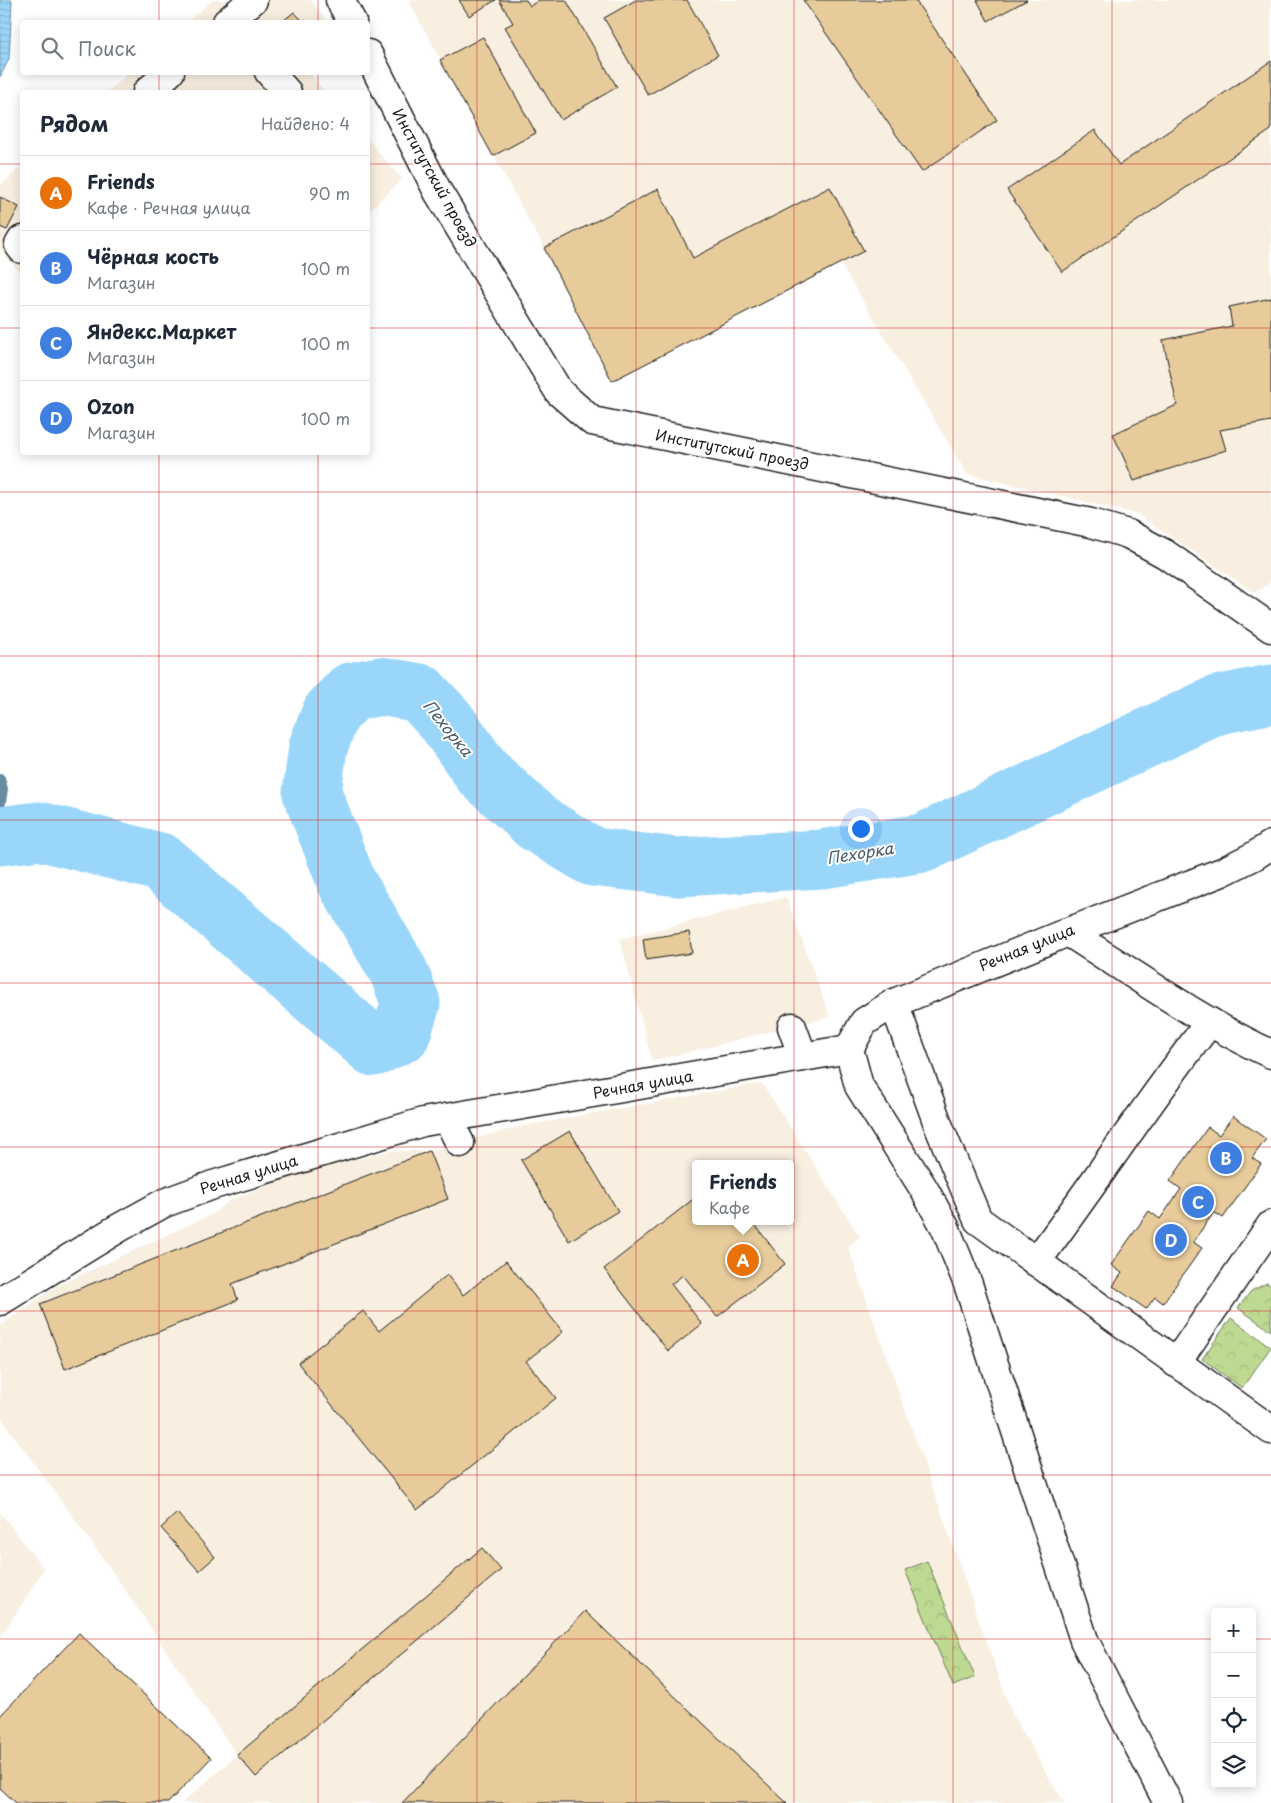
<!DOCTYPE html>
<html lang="ru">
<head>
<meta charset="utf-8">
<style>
  body { margin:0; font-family:"Playpen Sans",sans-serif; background:#f6f6f7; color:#1f2937 }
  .controls { position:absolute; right:15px; bottom:15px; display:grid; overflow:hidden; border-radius:5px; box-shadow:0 2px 12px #0003 }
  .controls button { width:45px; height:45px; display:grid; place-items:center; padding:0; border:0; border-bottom:1px solid #e0e1e3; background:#fff; color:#1f2937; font:25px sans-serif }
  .you { position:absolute; left:860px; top:828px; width:18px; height:18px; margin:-12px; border:4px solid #fff; border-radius:50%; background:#1a73e8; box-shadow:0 0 0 8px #1a73e833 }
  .badge { display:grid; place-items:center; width:32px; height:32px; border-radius:50%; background:#1c1c1c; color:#fff; font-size:16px; font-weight:700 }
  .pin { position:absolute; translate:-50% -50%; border:2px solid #fff; box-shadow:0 1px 5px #0006 }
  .popup { position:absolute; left:692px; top:1160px; width:102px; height:65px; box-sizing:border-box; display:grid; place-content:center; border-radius:5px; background:#fff; filter:drop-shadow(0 1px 4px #0005); font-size:16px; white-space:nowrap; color:#747a83 }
  .popup b { font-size:19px; color:#1f2937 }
  .popup::after { content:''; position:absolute; left:50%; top:100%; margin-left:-10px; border:10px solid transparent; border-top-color:#fff }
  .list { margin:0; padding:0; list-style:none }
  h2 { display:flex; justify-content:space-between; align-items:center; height:65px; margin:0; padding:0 20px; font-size:21px }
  h2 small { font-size:16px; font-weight:400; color:#747a83 }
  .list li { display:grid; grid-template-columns:32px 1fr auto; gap:15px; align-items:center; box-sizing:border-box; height:75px; padding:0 20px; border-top:1px solid #e0e1e3 }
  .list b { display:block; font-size:19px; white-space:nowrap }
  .list p { margin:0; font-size:16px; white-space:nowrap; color:#747a83 }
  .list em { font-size:16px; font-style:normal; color:#747a83 }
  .icon { flex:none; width:28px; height:28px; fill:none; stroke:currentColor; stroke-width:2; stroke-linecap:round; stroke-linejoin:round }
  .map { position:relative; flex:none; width:1271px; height:1803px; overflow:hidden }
  .search { position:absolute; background:#fff; box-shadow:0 2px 12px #0003; left:20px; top:20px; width:350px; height:55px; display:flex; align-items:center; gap:12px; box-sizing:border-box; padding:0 18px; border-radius:5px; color:#747a83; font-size:19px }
  .panel { position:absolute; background:#fff; box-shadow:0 2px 12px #0003; left:20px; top:90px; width:350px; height:365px; border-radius:5px }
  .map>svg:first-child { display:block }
</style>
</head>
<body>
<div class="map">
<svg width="1271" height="1803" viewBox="0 0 1271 1803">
  <defs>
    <pattern id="park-crowns" width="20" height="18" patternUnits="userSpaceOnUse" patternTransform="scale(1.25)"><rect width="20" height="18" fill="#beda92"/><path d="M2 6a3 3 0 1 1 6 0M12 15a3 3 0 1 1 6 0" fill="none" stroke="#a3ba7d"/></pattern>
    <pattern id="water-rules" width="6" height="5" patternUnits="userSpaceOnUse" patternTransform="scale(1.25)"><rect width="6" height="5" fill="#9ad6fa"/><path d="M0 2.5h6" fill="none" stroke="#84b7d6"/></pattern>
  </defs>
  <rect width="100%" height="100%" fill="#fff"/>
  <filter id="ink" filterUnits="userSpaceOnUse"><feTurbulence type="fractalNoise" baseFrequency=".02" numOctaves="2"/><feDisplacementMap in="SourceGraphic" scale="10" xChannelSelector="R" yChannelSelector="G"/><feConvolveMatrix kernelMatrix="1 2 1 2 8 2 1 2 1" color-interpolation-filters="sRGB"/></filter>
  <g filter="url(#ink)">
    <g fill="#f8efe1" fill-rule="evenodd">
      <polygon points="213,0 311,0 328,22 187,22"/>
      <polygon points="408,0 1271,0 1271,582 1255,593 1137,514 967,474 840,263 612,381 544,248"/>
      <polygon points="130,72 308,73 326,92 107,92"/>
      <polygon points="368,140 402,179 368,212"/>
      <polygon points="22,166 22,275 0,249 0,186"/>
      <polygon points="786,897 830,1017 652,1061 620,939"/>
      <path d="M 762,1083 L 860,1237 L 848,1247 L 1012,1714 L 1064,1803 L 182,1803 L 237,1755 L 106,1562 L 6,1425 L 0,1413 L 0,1326 L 57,1286 L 214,1213 L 230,1200 L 308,1170 L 391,1151 L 429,1151 L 523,1126 ZM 696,1164 L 790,1164 L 790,1221 L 696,1221 Z"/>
      <polygon points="0,1512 44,1569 0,1638"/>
    </g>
    <g fill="url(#park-crowns)" stroke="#6d7b57">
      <polygon points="1267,1283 1271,1286 1271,1331 1238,1308 1251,1291"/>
      <polygon points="1231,1318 1271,1347 1242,1388 1202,1359"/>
      <polygon points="927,1561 975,1677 953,1686 905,1570"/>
    </g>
    <polygon fill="url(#water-rules)" stroke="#688ca1" points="0,0 12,0 9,59 0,77"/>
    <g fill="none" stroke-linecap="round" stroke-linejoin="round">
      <polyline stroke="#688ca1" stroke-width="10" points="0,779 3,789 0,808"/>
      <polyline stroke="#9ad6fa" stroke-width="59" points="0,836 39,831 160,862 374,1047 401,1034 411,1003 398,970 347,883 312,793 318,747 331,713 351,692 380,686 420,693 447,722 482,772 537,823 593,857 678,867 822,859 923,843 1217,705 1271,694"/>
    </g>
    <g fill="#e7cb9b" stroke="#1c1c1c">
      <polygon points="459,0 496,0 469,16"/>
      <polygon points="499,0 526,0 530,6 539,0 566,0 617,87 561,120 505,27 513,23"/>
      <polygon points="636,0 687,0 718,55 648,95 604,18"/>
      <polygon points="803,0 915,0 997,120 922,172"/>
      <polygon points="977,0 1027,0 988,21"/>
      <polygon points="294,12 304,22 282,22"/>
      <polygon points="483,37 536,133 493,156 440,60"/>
      <polygon points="1271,61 1271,130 1062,272 1007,190 1095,130 1119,165"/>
      <polygon points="830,187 864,251 612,381 544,248 658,189 693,258"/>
      <polygon points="0,197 19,207 7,230 0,227"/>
      <polygon points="1271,298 1271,421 1220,430 1226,450 1134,481 1113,434 1177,405 1163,340 1232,326 1229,307"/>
      <polygon points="689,932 692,953 646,960 643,939"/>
      <polygon points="1233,1116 1266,1139 1252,1158 1261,1164 1223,1218 1214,1212 1193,1242 1202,1248 1163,1303 1155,1297 1146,1309 1113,1286 1122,1273 1111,1265 1149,1211 1160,1219 1181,1189 1170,1181 1208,1127 1219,1135"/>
      <polygon points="570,1131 618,1211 569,1241 521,1160"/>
      <polygon points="429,1151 448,1199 232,1284 238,1300 65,1369 40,1304"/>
      <polygon points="696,1197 696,1221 752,1221 785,1264 717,1317 683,1275 671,1284 702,1324 668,1351 604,1269"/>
      <polygon points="506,1261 563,1332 526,1361 556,1398 417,1510 298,1363 363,1311 379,1331 447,1275 463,1295"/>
      <polygon points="177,1513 215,1557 199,1571 161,1528"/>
      <polygon points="482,1548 501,1570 256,1777 237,1755"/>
      <polygon points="585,1611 787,1803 402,1803"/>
      <polygon points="79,1633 211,1758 168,1803 16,1803 0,1788 0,1716"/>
    </g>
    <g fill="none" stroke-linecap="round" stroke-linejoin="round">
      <g stroke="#1c1c1c" stroke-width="31">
        <g id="minor">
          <polyline points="340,0 352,22"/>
          <polyline points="227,22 253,0"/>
          <polyline points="368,54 438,192 559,392 592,421 1091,523 1128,534 1165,554 1271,628"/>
          <polyline points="269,72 287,92"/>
          <polyline points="147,92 170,72"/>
          <polyline points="22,240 19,245 22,249"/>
          <path d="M 1068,932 C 1134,974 1200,1021 1271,1054"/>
          <polyline points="894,1003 939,1127 978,1220 1271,1430"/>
          <polyline points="792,1027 803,1057"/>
          <polyline points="849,1049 859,1086 924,1189 945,1227 968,1284 1084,1640 1168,1803"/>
          <polyline points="849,1049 864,1022 894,1003 1068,932 1222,872 1254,856 1271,845"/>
          <polyline points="447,1118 460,1143"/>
          <path d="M 1036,1262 C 1095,1183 1149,1100 1210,1022"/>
          <polyline points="0,1301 117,1229 164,1203 213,1185 423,1122 849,1049"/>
          <polyline points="1176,1363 1271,1225"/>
        </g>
      </g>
      <use href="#minor" stroke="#fff" stroke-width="28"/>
    </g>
  </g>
  <path fill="none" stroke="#d62828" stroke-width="1" stroke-opacity="0.55" d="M 159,0 L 159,22M 318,0 L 318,22M 477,0 L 477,1803M 636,0 L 636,1803M 794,0 L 794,1803M 953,0 L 953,1803M 1112,0 L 1112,1803M 159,72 L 159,92M 318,72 L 318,92M 0,164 L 22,164M 368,164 L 1271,164M 0,328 L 22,328M 368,328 L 1271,328M 159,452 L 159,1803M 318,452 L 318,1803M 0,492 L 1271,492M 0,656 L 1271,656M 0,820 L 1271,820M 0,983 L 1271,983M 0,1147 L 1271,1147M 0,1311 L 1271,1311M 0,1475 L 1271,1475M 0,1639 L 1215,1639M 1252,1639 L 1271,1639"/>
  <g text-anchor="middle" stroke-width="4" stroke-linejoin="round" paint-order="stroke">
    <g font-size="15" fill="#1c1c1c" stroke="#fff">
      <text transform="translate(434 178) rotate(61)" y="5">Институтский проезд</text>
      <text transform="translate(732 450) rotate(11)" y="5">Институтский проезд</text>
      <text transform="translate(1027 948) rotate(-22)" y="5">Речная улица</text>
      <text transform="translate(643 1085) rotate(-10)" y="5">Речная улица</text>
      <text transform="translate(249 1175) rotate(-17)" y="5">Речная улица</text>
    </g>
    <g font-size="16" font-style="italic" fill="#485d6a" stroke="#fff">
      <text transform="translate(448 728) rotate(51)" y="6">Пехорка</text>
      <text transform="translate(860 853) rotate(-9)" y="6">Пехорка</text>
    </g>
  </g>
</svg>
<div class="controls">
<button>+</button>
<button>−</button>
<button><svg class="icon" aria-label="locate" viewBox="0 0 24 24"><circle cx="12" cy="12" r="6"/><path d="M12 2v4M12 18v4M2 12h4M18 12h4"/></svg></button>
<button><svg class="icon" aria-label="layers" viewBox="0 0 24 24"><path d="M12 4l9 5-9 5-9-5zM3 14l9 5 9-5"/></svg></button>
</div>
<div class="you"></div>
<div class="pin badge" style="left:743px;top:1260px;background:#e8710a">A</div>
<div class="popup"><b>Friends</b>Кафе</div>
<div class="pin badge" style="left:1226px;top:1158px;background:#3f7fe0">B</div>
<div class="pin badge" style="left:1198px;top:1202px;background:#3f7fe0">C</div>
<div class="pin badge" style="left:1171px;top:1240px;background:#3f7fe0">D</div>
<div class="search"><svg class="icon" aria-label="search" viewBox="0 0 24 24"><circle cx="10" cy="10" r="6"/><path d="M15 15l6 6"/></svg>Поиск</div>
<section class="panel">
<h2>Рядом<small>Найдено: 4</small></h2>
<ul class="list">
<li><span class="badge" style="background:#e8710a">A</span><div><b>Friends</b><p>Кафе · Речная улица</p></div><em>90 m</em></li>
<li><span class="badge" style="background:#3f7fe0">B</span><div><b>Чёрная кость</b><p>Магазин</p></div><em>100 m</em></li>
<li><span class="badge" style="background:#3f7fe0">C</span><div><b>Яндекс.Маркет</b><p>Магазин</p></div><em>100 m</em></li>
<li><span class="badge" style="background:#3f7fe0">D</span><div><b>Ozon</b><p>Магазин</p></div><em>100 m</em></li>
</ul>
</section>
</div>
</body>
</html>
